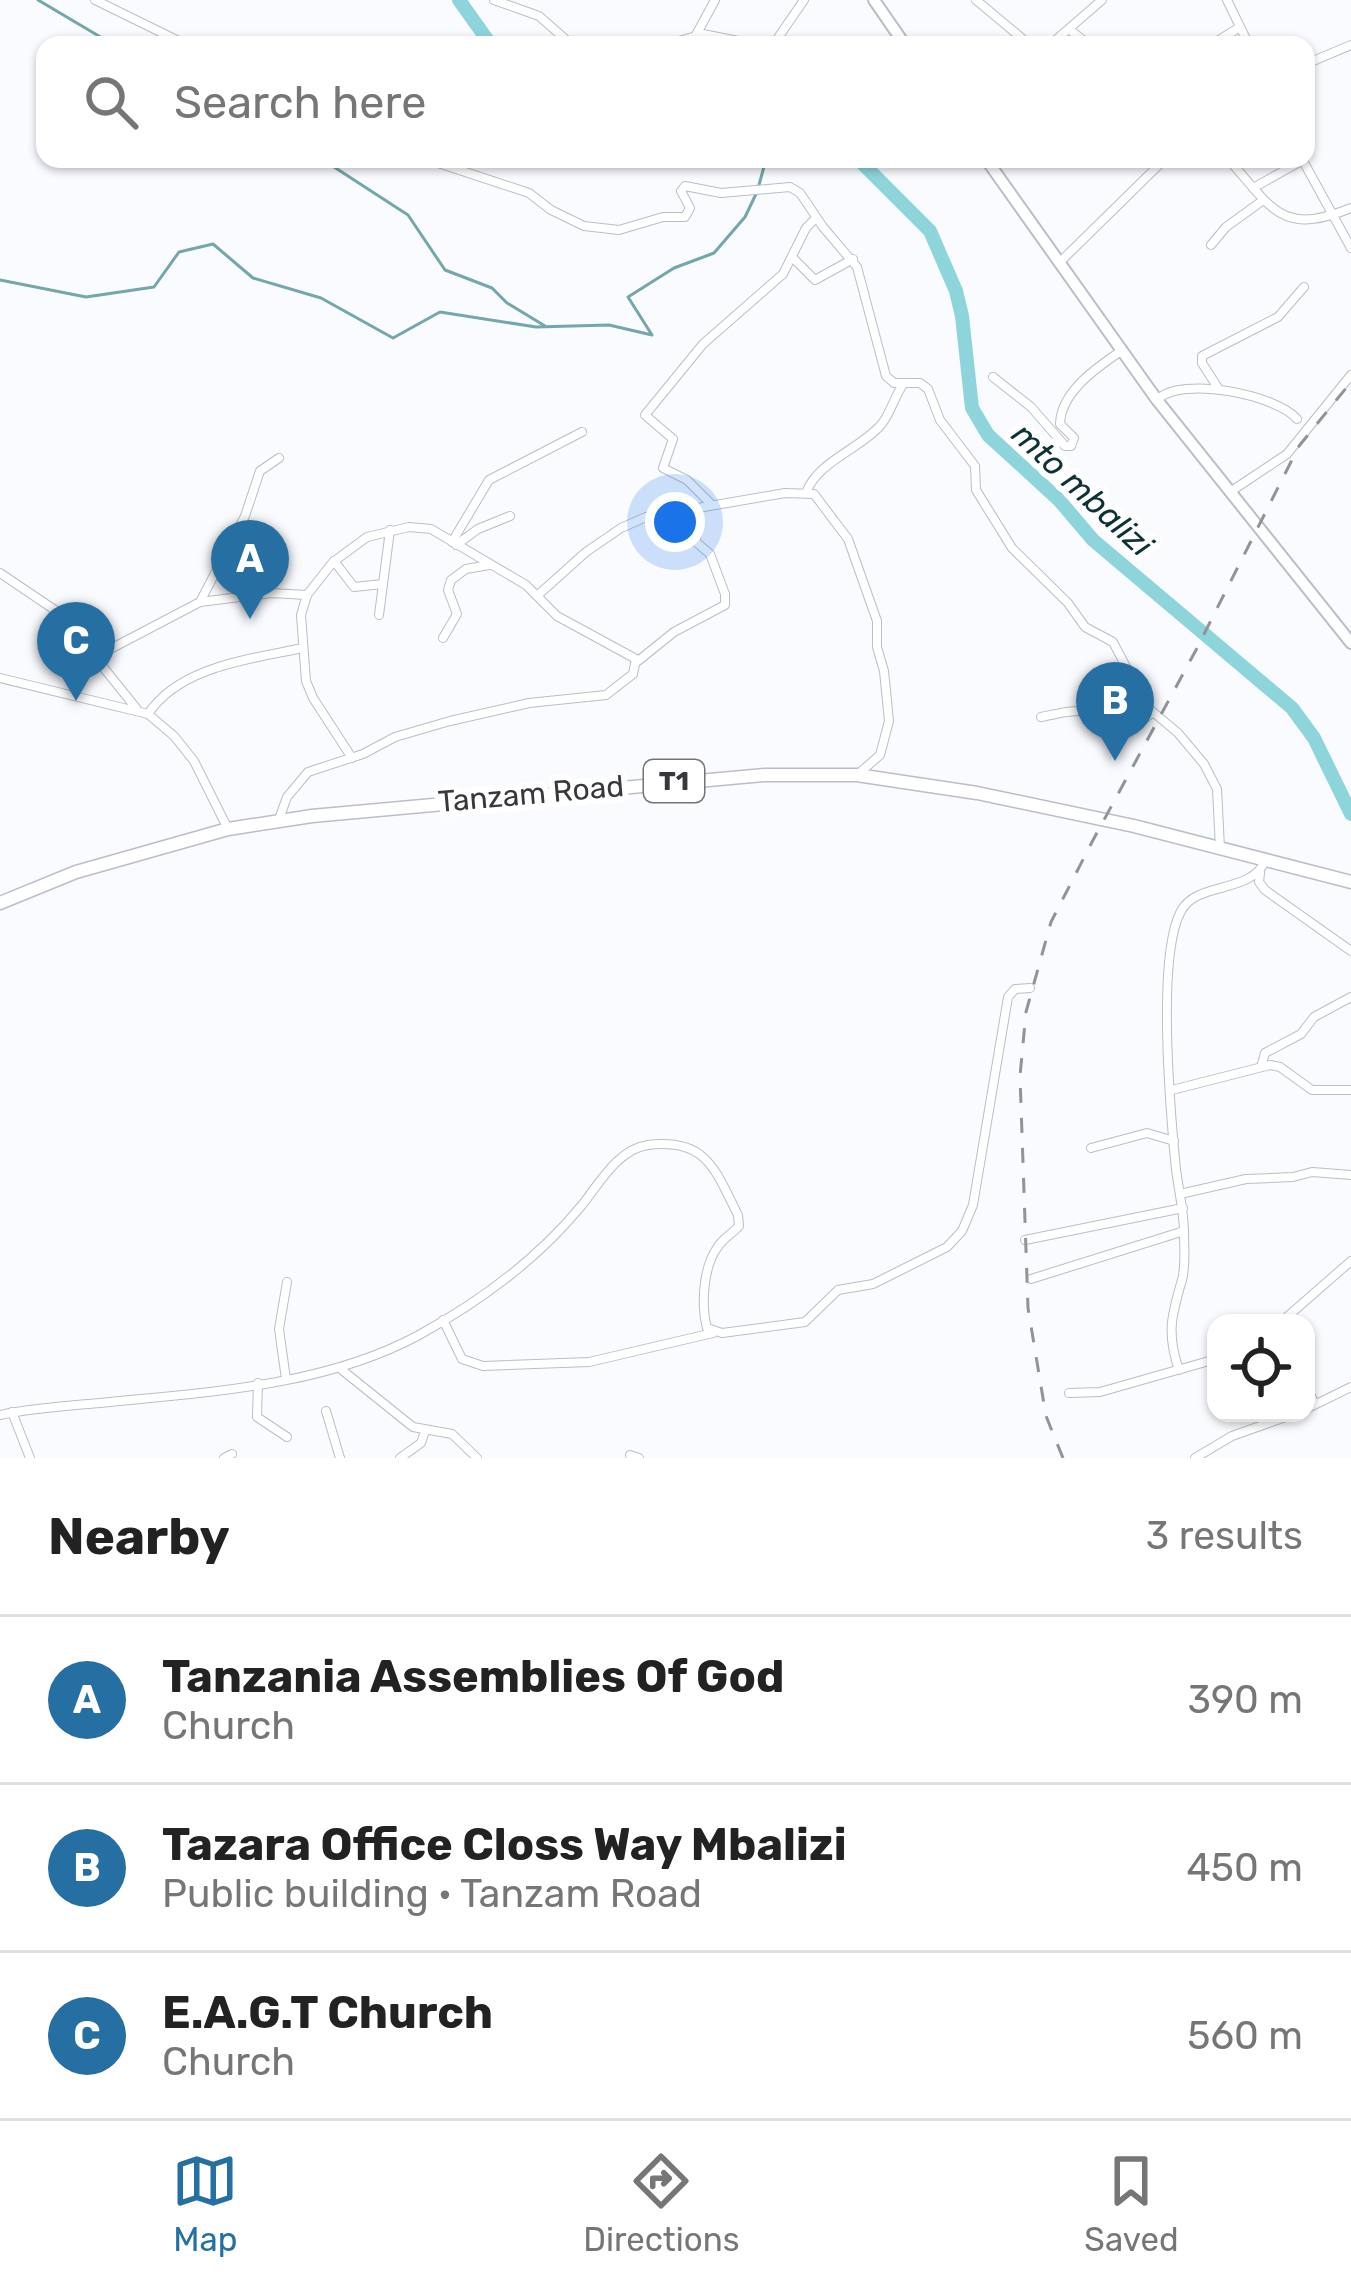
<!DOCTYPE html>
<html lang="en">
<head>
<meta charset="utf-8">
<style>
  body { margin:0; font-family:Rubik,sans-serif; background:#f6f6f6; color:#222 }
  .controls { position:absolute; right:36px; bottom:36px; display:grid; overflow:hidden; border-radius:24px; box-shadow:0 3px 9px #0004 }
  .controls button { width:108px; height:108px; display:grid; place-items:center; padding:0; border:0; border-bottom:3px solid #e0e0e0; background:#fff; color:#222; font:60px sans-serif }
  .you { position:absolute; left:675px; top:522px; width:42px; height:42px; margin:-30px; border:9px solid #fff; border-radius:50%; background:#1a73e8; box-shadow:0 0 0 18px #1a73e833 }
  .badge { display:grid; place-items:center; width:78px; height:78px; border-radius:50%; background:#256fa3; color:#fff; font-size:39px; font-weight:700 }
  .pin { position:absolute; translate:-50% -99px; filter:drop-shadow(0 3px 6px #0008) }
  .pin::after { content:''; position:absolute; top:63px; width:42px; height:36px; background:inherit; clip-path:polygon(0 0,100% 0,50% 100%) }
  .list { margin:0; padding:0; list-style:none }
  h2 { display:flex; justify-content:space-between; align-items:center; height:156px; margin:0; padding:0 48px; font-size:51px }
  h2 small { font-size:39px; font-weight:400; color:#767676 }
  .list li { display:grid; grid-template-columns:78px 1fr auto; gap:36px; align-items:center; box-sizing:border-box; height:168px; padding:0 48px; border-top:3px solid #e0e0e0 }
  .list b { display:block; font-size:45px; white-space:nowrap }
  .list p { margin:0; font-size:39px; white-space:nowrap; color:#767676 }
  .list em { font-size:39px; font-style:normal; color:#767676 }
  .icon { flex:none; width:66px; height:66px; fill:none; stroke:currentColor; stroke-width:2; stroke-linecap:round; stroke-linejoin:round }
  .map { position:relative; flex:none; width:1351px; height:1458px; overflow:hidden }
  .search { position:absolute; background:#fff; box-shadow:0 3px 9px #0004; left:36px; right:36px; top:36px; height:132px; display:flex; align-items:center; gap:30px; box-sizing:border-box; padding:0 42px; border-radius:24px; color:#767676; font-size:45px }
  .sheet { height:660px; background:#fff }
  nav { display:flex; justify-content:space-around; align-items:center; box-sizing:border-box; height:168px; border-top:3px solid #e0e0e0; background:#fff; font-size:33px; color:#767676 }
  nav a { display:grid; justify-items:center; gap:6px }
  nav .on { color:#256fa3 }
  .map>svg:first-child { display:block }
</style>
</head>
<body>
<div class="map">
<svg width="1351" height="1458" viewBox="0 0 1351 1458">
  <rect width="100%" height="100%" fill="#f9fbff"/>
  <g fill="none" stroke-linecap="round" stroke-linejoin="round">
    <g stroke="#74a6ab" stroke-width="3">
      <polyline points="38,0 114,45"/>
      <polyline points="314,159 331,165 408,215 445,270 492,288 507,303 545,326"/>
      <polyline points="759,185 765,163 771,159"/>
      <polyline points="0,280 86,297 154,287 179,252 213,244 253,278 321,298 393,338 440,312 536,327 609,325 652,335 628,297 674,268 714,253 745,217 756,194"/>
    </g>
    <g stroke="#8ed5db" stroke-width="14">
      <polyline points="459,0 491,45"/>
      <polyline points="858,159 930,231 956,291 962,316 972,408 988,435 1059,500 1093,540 1292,708 1314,738 1351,814"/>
    </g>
    <g stroke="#b9bec8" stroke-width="10">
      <g id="minor">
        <polyline points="95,0 187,45"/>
        <polyline points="494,0 539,16 572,45"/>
        <polyline points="976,0 1030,45"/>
        <polyline points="1227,0 1249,45"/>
        <polyline points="1070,30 1089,45"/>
        <polyline points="696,35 715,0"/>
        <polyline points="665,45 703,34 758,45"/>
        <polyline points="773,45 804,0"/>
        <polyline points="1050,45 1102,0"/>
        <polyline points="1211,45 1240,27"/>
        <polyline points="1306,64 1351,45"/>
        <polyline points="426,159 529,193 551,210 584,226 619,230 663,217 685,217 690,208 681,191 685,186 721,193 790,187 800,193 823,227 857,267 886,376 894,383 920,383 928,389 940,420 975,466 976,490 1012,548 1068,603 1085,627 1113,642 1147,707 1178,733 1204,764 1217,789 1220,848"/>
        <path d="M 1228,159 C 1272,207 1280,237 1351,208"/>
        <polyline points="1302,159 1351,248"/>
        <polyline points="1253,188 1303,160"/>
        <polyline points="1211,245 1226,227 1262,201"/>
        <polyline points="793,258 815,280 853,259"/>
        <polyline points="1059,263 1165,159"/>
        <path d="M 993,377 L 1031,407 L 1065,446 L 1071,446 L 1074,438 L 1060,424 C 1061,392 1096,368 1121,351"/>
        <polyline points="1218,388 1202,363 1202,356 1278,317 1304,287"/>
        <path d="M 1157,400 C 1181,375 1277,395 1297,419"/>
        <polyline points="1233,490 1287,454 1351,375"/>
        <path d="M 806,493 C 817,462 858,450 880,426 C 891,414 894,396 904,383"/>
        <polyline points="710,503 687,480 663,468 673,439 645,415 703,344 783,274 806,228 816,218"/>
        <polyline points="452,542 489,480 582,432"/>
        <polyline points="456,545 478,529 510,516"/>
        <polyline points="334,561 354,587 383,584"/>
        <polyline points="0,573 83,629 95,657 136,708"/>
        <polyline points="538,595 586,552 621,528 646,517 785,493 814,494 848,539 877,621 877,647 884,671 889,721 880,755 857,775"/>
        <polyline points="201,600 245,516 260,471 279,458"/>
        <polyline points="379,615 390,530"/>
        <polyline points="443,638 457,614 448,590 451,580 466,569 489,565"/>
        <polyline points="95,657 200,602 271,593 307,595"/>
        <polyline points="638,661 674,632 725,605 725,594 710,554 696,542 697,508"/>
        <polyline points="0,678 148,714 174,736 194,761 228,829"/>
        <path d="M 148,714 C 180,666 251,659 303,648"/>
        <path d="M 1041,717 C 1056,714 1074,709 1090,712 C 1117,718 1127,734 1152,713"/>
        <polyline points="279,819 287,797 308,772 363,754 395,737 450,721 529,703 606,695 633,674 636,659 557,616 526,585 431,529 409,527 367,537 333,562 307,595 301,615 306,681 313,698 352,758"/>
        <polyline points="1260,873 1259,882 1265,890 1351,951"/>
        <polyline points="1261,1067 1265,1053 1301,1034 1314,1017 1351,997"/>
        <polyline points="1172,1090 1270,1065 1280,1067 1312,1090 1351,1090"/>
        <polyline points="1091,1148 1147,1133 1174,1141"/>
        <polyline points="1180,1194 1246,1179 1293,1177 1312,1172 1351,1175"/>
        <polyline points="1025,1240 1183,1208"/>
        <polyline points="1031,1279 1184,1231"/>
        <polyline points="443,1320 462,1359 483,1366 589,1362 713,1333"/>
        <polyline points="1280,1323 1351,1261"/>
        <polyline points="342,1370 413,1427 452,1434 477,1458"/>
        <path d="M 1179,1370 C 1166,1333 1172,1314 1182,1280 C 1186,1265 1184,1248 1184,1233 C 1184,1208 1177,1185 1175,1160 C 1170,1106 1157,955 1181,911 C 1197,881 1251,894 1265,861"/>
        <polyline points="286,1379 279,1329 287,1282"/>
        <polyline points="258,1383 257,1417 287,1437"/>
        <polyline points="1306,1386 1315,1404"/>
        <polyline points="1069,1393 1100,1392 1216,1359"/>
        <polyline points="1306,1409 1351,1387"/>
        <polyline points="326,1411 340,1458"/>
        <polyline points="12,1412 30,1458"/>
        <path d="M 0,1415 C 33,1408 66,1406 100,1403 C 206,1392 323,1387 419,1335 C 481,1301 537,1260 582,1205 C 599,1184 618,1149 648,1145 C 707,1138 715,1170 738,1215 L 739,1226 C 732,1234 722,1239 717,1248 C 703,1268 701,1305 707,1328 L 722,1333 L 805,1322 L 838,1290 L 873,1284 L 947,1247 L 962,1231 L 973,1205 L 1008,997 L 1015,989 L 1030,988"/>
        <polyline points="630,1455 639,1458"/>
        <polyline points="224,1458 232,1454"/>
        <polyline points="400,1458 421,1443 425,1431"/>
        <polyline points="1195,1458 1232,1436 1297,1413"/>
      </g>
    </g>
    <g stroke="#b9bec8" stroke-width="14">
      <g id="secondary">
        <polyline points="874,0 905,45"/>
        <polyline points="986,159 1157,400 1351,643"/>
      </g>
    </g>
    <g stroke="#b9bec8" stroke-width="15">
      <polyline id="trunk" points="0,903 76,872 228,829 312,816 765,775 857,775 977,793 1134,826 1351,882"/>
    </g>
    <use href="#minor" stroke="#fff" stroke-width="8"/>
    <use href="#secondary" stroke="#fff" stroke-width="10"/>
    <use href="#trunk" stroke="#fff" stroke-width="12"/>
    <polyline stroke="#919396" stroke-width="3" stroke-dasharray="15 15" stroke-linecap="butt" points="1063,1458 1046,1416 1028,1308 1020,1076 1026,1012 1051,922 1092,842 1196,650 1299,446 1351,382"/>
  </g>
  <g text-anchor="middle" stroke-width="12" stroke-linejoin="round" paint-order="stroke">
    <rect fill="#fff" stroke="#727476" stroke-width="3" x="644" y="760" width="60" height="42" rx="9"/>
    <g font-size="27" font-weight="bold" fill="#36383b">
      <text x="674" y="790">T1</text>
    </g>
    <g font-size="30" fill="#36383b" stroke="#fff">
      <text transform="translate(531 794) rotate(-5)" y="10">Tanzam Road</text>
    </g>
    <g font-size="33" font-style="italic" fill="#0d3134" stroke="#fff">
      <text transform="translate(1083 489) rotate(43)" y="12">mto mbalizi</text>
    </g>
  </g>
</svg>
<div class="controls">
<button><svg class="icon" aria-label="locate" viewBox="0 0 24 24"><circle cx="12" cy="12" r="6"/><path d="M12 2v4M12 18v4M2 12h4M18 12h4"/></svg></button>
</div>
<div class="you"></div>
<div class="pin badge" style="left:250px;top:619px">A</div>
<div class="pin badge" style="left:1115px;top:761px">B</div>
<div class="pin badge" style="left:76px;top:701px">C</div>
<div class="search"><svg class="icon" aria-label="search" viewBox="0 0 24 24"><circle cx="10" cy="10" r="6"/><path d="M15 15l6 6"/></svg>Search here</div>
</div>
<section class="sheet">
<h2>Nearby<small>3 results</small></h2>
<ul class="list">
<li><span class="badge">A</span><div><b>Tanzania Assemblies Of God</b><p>Church</p></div><em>390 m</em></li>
<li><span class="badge">B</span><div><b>Tazara Office Closs Way Mbalizi</b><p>Public building · Tanzam Road</p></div><em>450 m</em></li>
<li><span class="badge">C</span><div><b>E.A.G.T Church</b><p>Church</p></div><em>560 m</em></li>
</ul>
</section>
<nav>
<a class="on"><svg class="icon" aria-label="map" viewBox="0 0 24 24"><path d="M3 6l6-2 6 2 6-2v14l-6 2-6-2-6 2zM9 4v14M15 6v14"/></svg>Map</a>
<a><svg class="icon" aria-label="directions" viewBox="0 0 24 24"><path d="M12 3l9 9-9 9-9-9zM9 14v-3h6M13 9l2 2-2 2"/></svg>Directions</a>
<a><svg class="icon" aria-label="saved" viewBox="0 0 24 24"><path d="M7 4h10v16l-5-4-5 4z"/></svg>Saved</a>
</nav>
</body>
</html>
